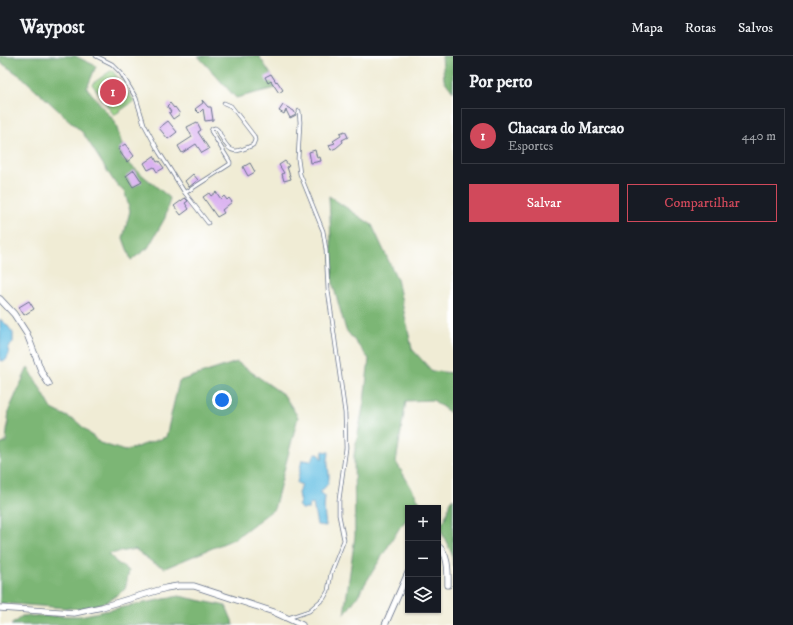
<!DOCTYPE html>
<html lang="pt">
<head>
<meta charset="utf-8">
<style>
  body { margin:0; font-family:"IM FELL DW Pica",serif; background:#242831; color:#f1f3f6 }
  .controls { position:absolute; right:12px; bottom:12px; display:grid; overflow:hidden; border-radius:0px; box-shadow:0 1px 3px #0004 }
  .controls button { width:36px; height:36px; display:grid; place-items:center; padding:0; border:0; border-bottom:1px solid #363941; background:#171b24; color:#f1f3f6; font:20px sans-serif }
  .you { position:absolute; left:222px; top:344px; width:14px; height:14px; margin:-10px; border:3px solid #fff; border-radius:50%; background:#1a73e8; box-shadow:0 0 0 6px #1a73e833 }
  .badge { display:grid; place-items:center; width:26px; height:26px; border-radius:50%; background:#d1495b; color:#fff; font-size:13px; font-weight:700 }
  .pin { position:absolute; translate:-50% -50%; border:2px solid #fff; box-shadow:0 1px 4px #0006 }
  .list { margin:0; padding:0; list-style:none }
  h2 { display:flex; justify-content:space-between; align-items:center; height:52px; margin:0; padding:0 16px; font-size:17px }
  h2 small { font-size:13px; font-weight:400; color:#9ea1a6 }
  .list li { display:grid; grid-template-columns:26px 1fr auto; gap:12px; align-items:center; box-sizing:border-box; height:56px; margin:0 8px 8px; padding:0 8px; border:1px solid #363941; border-radius:0px }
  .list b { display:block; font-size:15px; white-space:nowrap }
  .list p { margin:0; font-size:13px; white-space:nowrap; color:#9ea1a6 }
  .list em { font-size:13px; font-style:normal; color:#9ea1a6 }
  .actions { display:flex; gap:8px; padding:12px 16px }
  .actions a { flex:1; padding:9px 0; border:1px solid #d1495b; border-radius:0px; text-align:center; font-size:14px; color:#d1495b }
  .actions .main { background:#d1495b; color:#fff }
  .icon { flex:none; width:22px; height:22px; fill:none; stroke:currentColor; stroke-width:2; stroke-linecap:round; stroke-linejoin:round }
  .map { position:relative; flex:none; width:453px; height:569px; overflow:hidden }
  header { display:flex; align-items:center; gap:24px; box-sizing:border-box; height:56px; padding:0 20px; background:#171b24; border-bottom:1px solid #363941 }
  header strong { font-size:19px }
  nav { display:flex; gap:22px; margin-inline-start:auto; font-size:14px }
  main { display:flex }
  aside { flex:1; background:#171b24 }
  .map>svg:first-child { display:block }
</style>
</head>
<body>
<header>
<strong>Waypost</strong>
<nav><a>Mapa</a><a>Rotas</a><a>Salvos</a></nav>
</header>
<main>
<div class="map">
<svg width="453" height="569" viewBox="0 0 453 569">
  <rect width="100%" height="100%" fill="#fff"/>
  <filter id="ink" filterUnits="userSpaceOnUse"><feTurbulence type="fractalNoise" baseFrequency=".025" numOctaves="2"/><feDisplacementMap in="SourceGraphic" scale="8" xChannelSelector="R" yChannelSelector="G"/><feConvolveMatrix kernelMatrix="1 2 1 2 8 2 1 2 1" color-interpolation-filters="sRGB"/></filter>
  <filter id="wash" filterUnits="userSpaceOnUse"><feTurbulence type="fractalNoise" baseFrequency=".012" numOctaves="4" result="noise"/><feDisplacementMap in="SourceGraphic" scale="16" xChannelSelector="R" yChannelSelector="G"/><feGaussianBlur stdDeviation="0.9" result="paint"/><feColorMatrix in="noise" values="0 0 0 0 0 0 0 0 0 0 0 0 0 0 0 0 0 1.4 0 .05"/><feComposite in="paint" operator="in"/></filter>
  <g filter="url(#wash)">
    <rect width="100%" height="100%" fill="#f0ecd5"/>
    <polygon fill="#9bd487" stroke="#5b8272" points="112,14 134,45 114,59 92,28"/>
    <g fill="#7cb674" stroke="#4c7269">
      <polygon points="0,0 75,0 96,10 87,32 115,66 122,89 122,102 170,142 165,162 148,192 131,204 123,182 130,155 125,137 113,124 83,77 22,21 0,6"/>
      <polygon points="198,0 259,0 279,31 236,42"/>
      <polygon points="442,0 453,0 453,36 444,24"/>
      <polygon points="329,140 372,169 397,223 412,293 432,315 453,317 453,359 433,344 406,345 396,406 421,448 417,452 408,452 408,462 400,471 357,541 344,559 355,480 354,399 364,346 369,303 346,274 333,229"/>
      <polygon points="237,306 284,339 298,361 274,453 234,483 165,512 152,506 135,493 109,498 116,506 129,515 125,533 107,546 80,553 0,547 0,389 6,386 9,354 28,311 52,353 76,365 100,387 125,395 166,381 179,325"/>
      <polygon points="453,442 453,510 452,498 439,471 445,463 450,445"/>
      <polygon points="179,540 226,550 234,569 11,569 22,560 80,560"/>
    </g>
    <g fill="#65bfe3" stroke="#4077a0">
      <polygon points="0,263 7,269 13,277 13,286 8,293 9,298 6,304 0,305"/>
      <path d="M 323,395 L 329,396 C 329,400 327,405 328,409 C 329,422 332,426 320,436 L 325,440 L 324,454 L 326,470 L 317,469 L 313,447 L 310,448 L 309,453 L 301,453 L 298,449 L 300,447 L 298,437 L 302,429 L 297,427 L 302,404 L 312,405 L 315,397 L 319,398 L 322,403 Z"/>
    </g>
    <g id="blocks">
      <g fill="#dab2f0">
        <polygon points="271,18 276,26 277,25 283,34 279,37 271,25 268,27 265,21"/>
        <polygon points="202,44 208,51 211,51 213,64 205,65 203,53 199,57 195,53 203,47"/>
        <polygon points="170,47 174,52 175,51 180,58 173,63 169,57 171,56 167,50"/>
        <polygon points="283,49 294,55 296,59 290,62 286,54 284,58 279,55"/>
        <polygon points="168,65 177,76 168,83 159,72"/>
        <polygon points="197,66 201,74 198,76 209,93 202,97 196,88 182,97 178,90 192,81 187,71"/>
        <polygon points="345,75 348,81 342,84 343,86 336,92 331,94 329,89 335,87 333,85 341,80 340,77"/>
        <polygon points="125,88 134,100 127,106 118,93"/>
        <polygon points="315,94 317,102 320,101 321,105 311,107 309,96"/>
        <polygon points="154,100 157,106 159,105 164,112 157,116 154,111 148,114 144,107"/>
        <polygon points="285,105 289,110 287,111 291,123 284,125 282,118 284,117 279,109"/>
        <polygon points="250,107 255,116 248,120 243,111"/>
        <polygon points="134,114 142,126 133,131 126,120"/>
        <polygon points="193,118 198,124 189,131 185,125"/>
        <polygon points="216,136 221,143 224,140 227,144 229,142 232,146 222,154 224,157 217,161 203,141 209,137 211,140"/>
        <polygon points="185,142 188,145 185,147 189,153 181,159 174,150"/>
        <polygon points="29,245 34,253 24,259 19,251"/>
      </g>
    </g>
  </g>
  <g filter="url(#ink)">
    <use href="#blocks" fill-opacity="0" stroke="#667188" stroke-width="1"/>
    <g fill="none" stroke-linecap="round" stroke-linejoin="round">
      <g stroke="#667188" stroke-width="4.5">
        <g id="service">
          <polyline points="96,0 112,8 121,17 136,42 144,68 159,96 185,137 208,167"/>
          <path d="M 185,137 L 230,108 L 230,106 L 211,75 L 212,73 L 215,72 C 220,74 219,78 222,82 C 231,100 238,96 253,89 L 255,84 L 254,80 L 231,50 L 224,47"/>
          <polyline points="288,562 309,555 324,542 328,535 331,517 344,484 339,459 339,444 346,392 345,357 328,234 326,194 323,175 300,118 298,103 300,66 299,55"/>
        </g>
      </g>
      <g stroke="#667188" stroke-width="7">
        <g id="minor">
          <polyline points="0,243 14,258 27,278 42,317 49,328"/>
          <path d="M 438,490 C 449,498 448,517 448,529"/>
          <polyline points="0,552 74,557 102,551 166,532 178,530 194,530 274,556 302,569"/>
          <polyline points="385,569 408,517"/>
        </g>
      </g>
      <use href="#service" stroke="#fff" stroke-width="3"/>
      <use href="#minor" stroke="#fff" stroke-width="5.5"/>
    </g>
  </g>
</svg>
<div class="controls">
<button>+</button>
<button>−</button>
<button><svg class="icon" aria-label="layers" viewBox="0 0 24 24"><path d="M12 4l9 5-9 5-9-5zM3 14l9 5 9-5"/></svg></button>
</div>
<div class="you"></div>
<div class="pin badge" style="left:113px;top:36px">1</div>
</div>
<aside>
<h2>Por perto<small></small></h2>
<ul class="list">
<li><span class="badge">1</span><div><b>Chacara do Marcao</b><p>Esportes</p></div><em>440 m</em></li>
</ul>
<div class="actions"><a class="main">Salvar</a><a>Compartilhar</a></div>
</aside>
</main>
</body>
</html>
